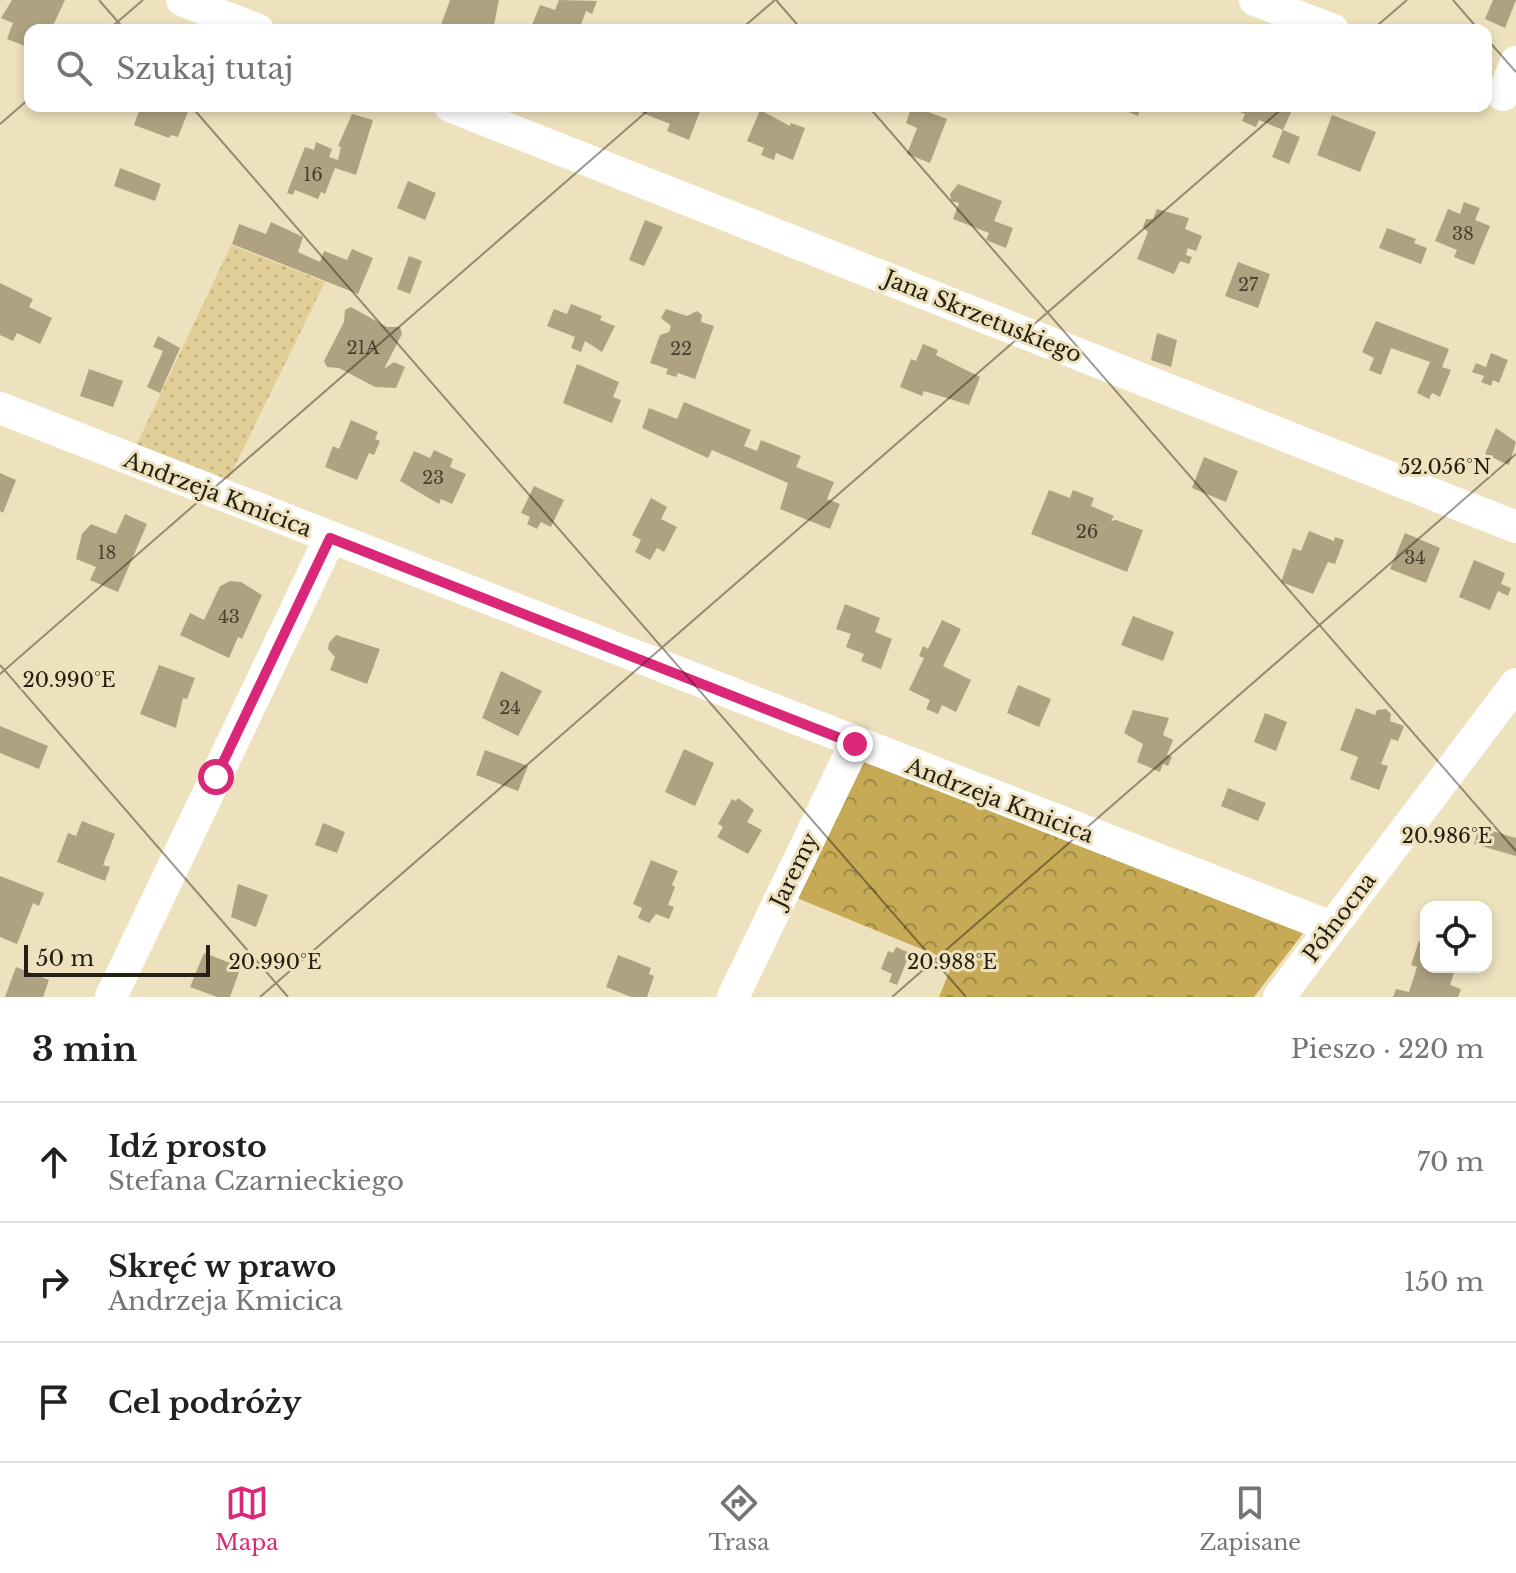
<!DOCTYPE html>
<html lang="pl">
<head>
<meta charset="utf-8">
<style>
  body { margin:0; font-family:"Libre Baskerville",serif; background:#f2f2f2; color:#202124 }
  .controls { position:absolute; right:24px; bottom:24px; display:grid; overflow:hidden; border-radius:16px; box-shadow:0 4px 12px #0003 }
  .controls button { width:72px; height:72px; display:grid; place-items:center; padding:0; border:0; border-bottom:2px solid #e0e0e0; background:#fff; color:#202124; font:40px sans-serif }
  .scale { position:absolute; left:24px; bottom:20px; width:186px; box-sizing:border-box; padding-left:8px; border:4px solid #252013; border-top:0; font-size:22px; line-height:28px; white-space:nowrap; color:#252013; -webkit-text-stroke:6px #eee2be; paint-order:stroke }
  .stop { position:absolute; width:24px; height:24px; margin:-18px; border:6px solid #db2777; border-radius:50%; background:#fff }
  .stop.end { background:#db2777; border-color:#fff; box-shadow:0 2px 8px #0008 }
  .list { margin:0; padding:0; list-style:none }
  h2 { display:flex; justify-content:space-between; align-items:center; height:104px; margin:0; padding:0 32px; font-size:34px }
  h2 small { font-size:26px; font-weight:400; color:#757577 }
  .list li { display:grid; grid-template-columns:52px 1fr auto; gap:24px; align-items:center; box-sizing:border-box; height:120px; padding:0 32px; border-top:2px solid #e0e0e0 }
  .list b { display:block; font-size:30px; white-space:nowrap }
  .list p { margin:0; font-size:26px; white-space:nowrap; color:#757577 }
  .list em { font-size:26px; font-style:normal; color:#757577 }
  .icon { flex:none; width:44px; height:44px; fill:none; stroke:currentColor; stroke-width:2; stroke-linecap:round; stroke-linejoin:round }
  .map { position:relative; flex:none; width:1516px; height:997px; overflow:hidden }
  .search { position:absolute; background:#fff; box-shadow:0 4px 12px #0003; left:24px; right:24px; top:24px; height:88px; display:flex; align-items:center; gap:20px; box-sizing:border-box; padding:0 28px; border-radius:16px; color:#757577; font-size:30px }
  .sheet { height:464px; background:#fff }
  nav { display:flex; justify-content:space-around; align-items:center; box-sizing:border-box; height:112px; border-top:2px solid #e0e0e0; background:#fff; font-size:22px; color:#757577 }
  nav a { display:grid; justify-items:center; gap:4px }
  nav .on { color:#db2777 }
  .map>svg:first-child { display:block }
</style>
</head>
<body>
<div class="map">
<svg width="1516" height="997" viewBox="0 0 1516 997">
  <defs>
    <pattern id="grass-dots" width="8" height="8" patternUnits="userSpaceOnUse" patternTransform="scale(2)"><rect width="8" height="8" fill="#e2ce97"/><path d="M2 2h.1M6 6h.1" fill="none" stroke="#c2b181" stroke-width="1.8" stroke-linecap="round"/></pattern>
    <pattern id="forest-crowns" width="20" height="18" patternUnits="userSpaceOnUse" patternTransform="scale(2)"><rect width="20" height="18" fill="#c7aa56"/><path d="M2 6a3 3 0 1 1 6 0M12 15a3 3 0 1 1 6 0" fill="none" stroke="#a18a46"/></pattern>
  </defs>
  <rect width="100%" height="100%" fill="#eee2be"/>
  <polygon fill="url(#grass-dots)" points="231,245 325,282 226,484 135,448"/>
  <polygon fill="url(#forest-crowns)" points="860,758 1304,932 1254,997 939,997 953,962 792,896"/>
  <g fill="#aea281">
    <polygon points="12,0 65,0 51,30 30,30 30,48 7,39 13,23 1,18"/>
    <polygon points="450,0 499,0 493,30 439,30"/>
    <polygon points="559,0 597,1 592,14 586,11 579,30 530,30 540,5 555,10"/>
    <polygon points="1493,0 1516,0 1505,28 1485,19"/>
    <polygon points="141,106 189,109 178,137 171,135 169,138 134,125"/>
    <polygon points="625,106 702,106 689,140 667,131 670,124"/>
    <polygon points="912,106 947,119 930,163 907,154 917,128 906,123"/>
    <polygon points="1114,106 1142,106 1138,116"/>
    <polygon points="1239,106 1294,106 1283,130 1300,137 1289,164 1272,157 1283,130 1259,120 1256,127 1242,121 1245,114 1237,111"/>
    <polygon points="760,110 790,126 791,123 805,128 793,160 776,153 774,160 761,155 764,148 747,141"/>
    <polygon points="352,114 373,120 356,175 335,168 325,194 321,192 318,199 295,190 293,195 287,193 305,147 314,150 316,142 332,149 329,157 338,160 341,147 338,146"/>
    <polygon points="1332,115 1376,132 1360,172 1317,155"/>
    <polygon points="120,168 161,184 155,201 114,186"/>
    <polygon points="408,181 436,193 425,220 397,208"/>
    <polygon points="958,184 1002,201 994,221 1013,228 1006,248 986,240 989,233 953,219 959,203 951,201 950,194"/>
    <polygon points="1464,202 1480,208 1475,220 1490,226 1474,265 1454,257 1457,250 1435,241 1448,209 1460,214"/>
    <polygon points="1157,209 1189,218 1185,229 1202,236 1196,251 1188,248 1186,255 1192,257 1189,264 1180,261 1174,274 1137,259 1148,232 1143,227 1146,219 1153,219"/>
    <polygon points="645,220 663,227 644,266 629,260"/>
    <polygon points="271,222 303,237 298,252 320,262 324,251 347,260 352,249 373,258 358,294 232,244 239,224 266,234"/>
    <polygon points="1387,228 1416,239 1414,243 1427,248 1421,264 1379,248"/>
    <polygon points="409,256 422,261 410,294 397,289"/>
    <polygon points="1238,262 1270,274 1258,308 1225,296"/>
    <polygon points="0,283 33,299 29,307 52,318 40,344 17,333 13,341 0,335"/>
    <polygon points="571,304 602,316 600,320 615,326 602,352 585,341 581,352 571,348 575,337 547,326 554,309 567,314"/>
    <polygon points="351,307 387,327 400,327 402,334 384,369 394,362 405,367 396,388 375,387 339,368 327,367 324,361 344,322 345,310"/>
    <polygon points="666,309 687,316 697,311 702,315 701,322 714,326 695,379 678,373 676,377 666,374 668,369 650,363 660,335 669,332 671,326 661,318"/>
    <polygon points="1376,321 1449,349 1442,367 1451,370 1440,397 1432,393 1429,399 1417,393 1430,362 1391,348 1381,375 1369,370 1374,358 1362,352"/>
    <polygon points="1157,333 1177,340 1171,367 1151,360"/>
    <polygon points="158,336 180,348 160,393 147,387 163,351 153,347"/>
    <polygon points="923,344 938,350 936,355 980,377 969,405 924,391 922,396 900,387 911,359 916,361"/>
    <polygon points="1491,353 1508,360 1499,383 1493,380 1491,386 1481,382 1484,376 1472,372 1476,363 1486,367"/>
    <polygon points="577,364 619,382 613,397 621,400 612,423 563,403"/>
    <polygon points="89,369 123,381 113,407 80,396"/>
    <polygon points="684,402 751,430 744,446 757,451 761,440 801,456 796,467 834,482 827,499 840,504 830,529 780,509 788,483 712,450 708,458 642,428 649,408 677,419"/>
    <polygon points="351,420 378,432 375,439 380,441 374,455 369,453 357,480 325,467 333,446 339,449"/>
    <polygon points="1496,428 1516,442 1509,465 1485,454"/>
    <polygon points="434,450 453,459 450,467 466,474 452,504 441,499 439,504 400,481 414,451 430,458"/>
    <polygon points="1204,457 1238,471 1226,502 1192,488"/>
    <polygon points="0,473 16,480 3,513 0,511"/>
    <polygon points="534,486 564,500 551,527 541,522 537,529 527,524 530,517 521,513"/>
    <polygon points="1049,490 1070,498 1073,490 1094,498 1091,506 1114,516 1111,521 1116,520 1143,530 1127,572 1031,534"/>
    <polygon points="651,498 667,507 661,519 677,527 664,552 657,548 650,560 635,552 641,540 632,535"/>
    <polygon points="125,514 147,524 118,592 90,580 96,567 76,559 82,534 91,524 116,534"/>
    <polygon points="1309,531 1334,541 1335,537 1344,540 1335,564 1328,562 1313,594 1281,582 1293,548 1301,551"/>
    <polygon points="1405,533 1440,548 1426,583 1390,569"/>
    <polygon points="1474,560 1505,573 1501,584 1511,588 1508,596 1498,591 1490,610 1459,597"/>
    <polygon points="230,581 241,582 262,595 242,639 238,637 229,658 180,635 190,613 204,620 220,586"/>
    <polygon points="845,604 880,618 875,632 892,639 881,669 861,661 864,654 846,647 851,634 836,629"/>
    <polygon points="1133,616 1174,632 1163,661 1121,645"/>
    <polygon points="942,620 961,629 943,666 971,680 956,712 942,705 938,714 926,709 930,700 909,690 924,658 919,656 923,646 928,649"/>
    <polygon points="336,635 380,649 367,684 330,670 335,657 328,649 329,643"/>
    <polygon points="159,665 195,678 187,699 183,698 176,728 140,714"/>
    <polygon points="501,671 542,691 518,736 482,718"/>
    <polygon points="1018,685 1051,699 1039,727 1007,713"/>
    <polygon points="1356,708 1375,715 1377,710 1386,709 1391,714 1390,721 1404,726 1398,741 1391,739 1381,764 1388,766 1379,790 1350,779 1358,757 1340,750"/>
    <polygon points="1133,710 1169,718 1163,735 1173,740 1167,755 1172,757 1168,766 1163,764 1160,772 1137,762 1143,744 1124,733"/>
    <polygon points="1265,713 1287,722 1276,751 1254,742"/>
    <polygon points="0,726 48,746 39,769 0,753"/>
    <polygon points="684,749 714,763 695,806 665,792"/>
    <polygon points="485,750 528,766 518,791 476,775"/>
    <polygon points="1228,788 1266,803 1258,821 1221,806"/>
    <polygon points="738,798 754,810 747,822 762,830 748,854 717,837 723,827 718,824 732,799 736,801"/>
    <polygon points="82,821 115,834 103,865 110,867 105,881 57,862 68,833 76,836"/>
    <polygon points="323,823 345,832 337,853 315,845"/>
    <polygon points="1479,827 1516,838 1516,856 1474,844"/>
    <polygon points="651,860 678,871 672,885 675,887 668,905 674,907 669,919 656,914 649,923 638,918 642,908 633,904"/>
    <polygon points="0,876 44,893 39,906 33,903 17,944 0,937"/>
    <polygon points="238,884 268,895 256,927 231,917"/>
    <polygon points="1419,941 1426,943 1426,967 1456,967 1450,985 1461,989 1458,997 1393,997 1396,989 1409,992 1417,967 1411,965"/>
    <polygon points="896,947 910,953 897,985 889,982 892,974 881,969 888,951 893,953"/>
    <polygon points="204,953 241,967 230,997 217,997 190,987"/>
    <polygon points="618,955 651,968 649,974 654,976 647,997 631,997 606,987"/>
    <polygon points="16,967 49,980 43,997 5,997"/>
  </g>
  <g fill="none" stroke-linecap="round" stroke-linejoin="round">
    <g stroke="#fff" stroke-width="32">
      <polyline points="182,0 258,30"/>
      <polyline points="1255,0 1333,30"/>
      <polyline points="1503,95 1516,62"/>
      <polyline points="450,106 1516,527"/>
      <polyline points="0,408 1331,927"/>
      <polyline points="111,997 330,538"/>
      <polyline points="733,997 855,744"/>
      <polyline points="1279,997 1516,684"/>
    </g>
  </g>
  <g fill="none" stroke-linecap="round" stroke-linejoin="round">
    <polyline stroke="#db2777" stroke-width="10" points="216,777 330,538 855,744"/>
  </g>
  <path fill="none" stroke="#252013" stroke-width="2" stroke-opacity="0.45" d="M 99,0 L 125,30M 776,0 L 802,30M 1453,0 L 1479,30M 108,30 L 143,0M 740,30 L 775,0M 1372,30 L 1407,0M 1486,38 L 1516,72M 191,106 L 966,997M 868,106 L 1516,851M 0,124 L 30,98M 0,665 L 288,997M 0,674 L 653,106M 260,997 L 1285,106M 892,997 L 1516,454"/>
  <g text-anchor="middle" stroke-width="6" stroke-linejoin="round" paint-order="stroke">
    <g font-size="18" fill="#47402e">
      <text x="313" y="181">16</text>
      <text x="1463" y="240">38</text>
      <text x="1248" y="291">27</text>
      <text x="363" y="354">21A</text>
      <text x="681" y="355">22</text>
      <text x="433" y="484">23</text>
      <text x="1087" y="538">26</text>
      <text x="107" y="559">18</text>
      <text x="1415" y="564">34</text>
      <text x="229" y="623">43</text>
      <text x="510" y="714">24</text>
    </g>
    <g font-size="22" fill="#252013" stroke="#eee2be">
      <text transform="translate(983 316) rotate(22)" y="8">Jana Skrzetuskiego</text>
      <text transform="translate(218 494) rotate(21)" y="8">Andrzeja Kmicica</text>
      <text transform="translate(1000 800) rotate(21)" y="8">Andrzeja Kmicica</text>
      <text transform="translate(794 870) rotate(-64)" y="8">Jaremy</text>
      <text transform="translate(1339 917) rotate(-53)" y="8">Północna</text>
    </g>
  </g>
  <g font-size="20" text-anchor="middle" fill="#252013" stroke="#eee2be" stroke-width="6" stroke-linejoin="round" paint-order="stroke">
    <text x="1445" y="474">52.056°N</text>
    <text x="69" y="687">20.990°E</text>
    <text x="1447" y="843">20.986°E</text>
    <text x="275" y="969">20.990°E</text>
    <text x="952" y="969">20.988°E</text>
  </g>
</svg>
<div class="controls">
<button><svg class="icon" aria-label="locate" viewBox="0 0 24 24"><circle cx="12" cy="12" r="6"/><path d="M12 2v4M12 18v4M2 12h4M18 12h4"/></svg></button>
</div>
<div class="scale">50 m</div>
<div class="stop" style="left:216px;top:777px"></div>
<div class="stop end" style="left:855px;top:744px"></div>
<div class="search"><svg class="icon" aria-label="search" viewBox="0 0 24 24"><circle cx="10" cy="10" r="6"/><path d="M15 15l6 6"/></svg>Szukaj tutaj</div>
</div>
<section class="sheet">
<h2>3 min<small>Pieszo · 220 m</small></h2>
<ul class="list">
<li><svg class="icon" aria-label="ahead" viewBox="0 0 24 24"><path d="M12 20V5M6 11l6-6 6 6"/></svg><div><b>Idź prosto</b><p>Stefana Czarnieckiego</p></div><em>70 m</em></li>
<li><svg class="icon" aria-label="right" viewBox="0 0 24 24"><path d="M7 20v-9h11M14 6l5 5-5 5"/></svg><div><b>Skręć w prawo</b><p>Andrzeja Kmicica</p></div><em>150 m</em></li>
<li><svg class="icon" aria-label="arrive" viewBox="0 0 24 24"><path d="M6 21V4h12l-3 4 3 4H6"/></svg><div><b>Cel podróży</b></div></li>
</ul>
</section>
<nav>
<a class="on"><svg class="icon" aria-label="map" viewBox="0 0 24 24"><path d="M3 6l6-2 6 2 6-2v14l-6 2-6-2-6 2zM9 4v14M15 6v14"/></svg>Mapa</a>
<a><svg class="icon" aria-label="directions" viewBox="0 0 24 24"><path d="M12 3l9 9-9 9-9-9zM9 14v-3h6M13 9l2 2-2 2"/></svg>Trasa</a>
<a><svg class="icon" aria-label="saved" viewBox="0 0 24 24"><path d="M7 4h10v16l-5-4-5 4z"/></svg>Zapisane</a>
</nav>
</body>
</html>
